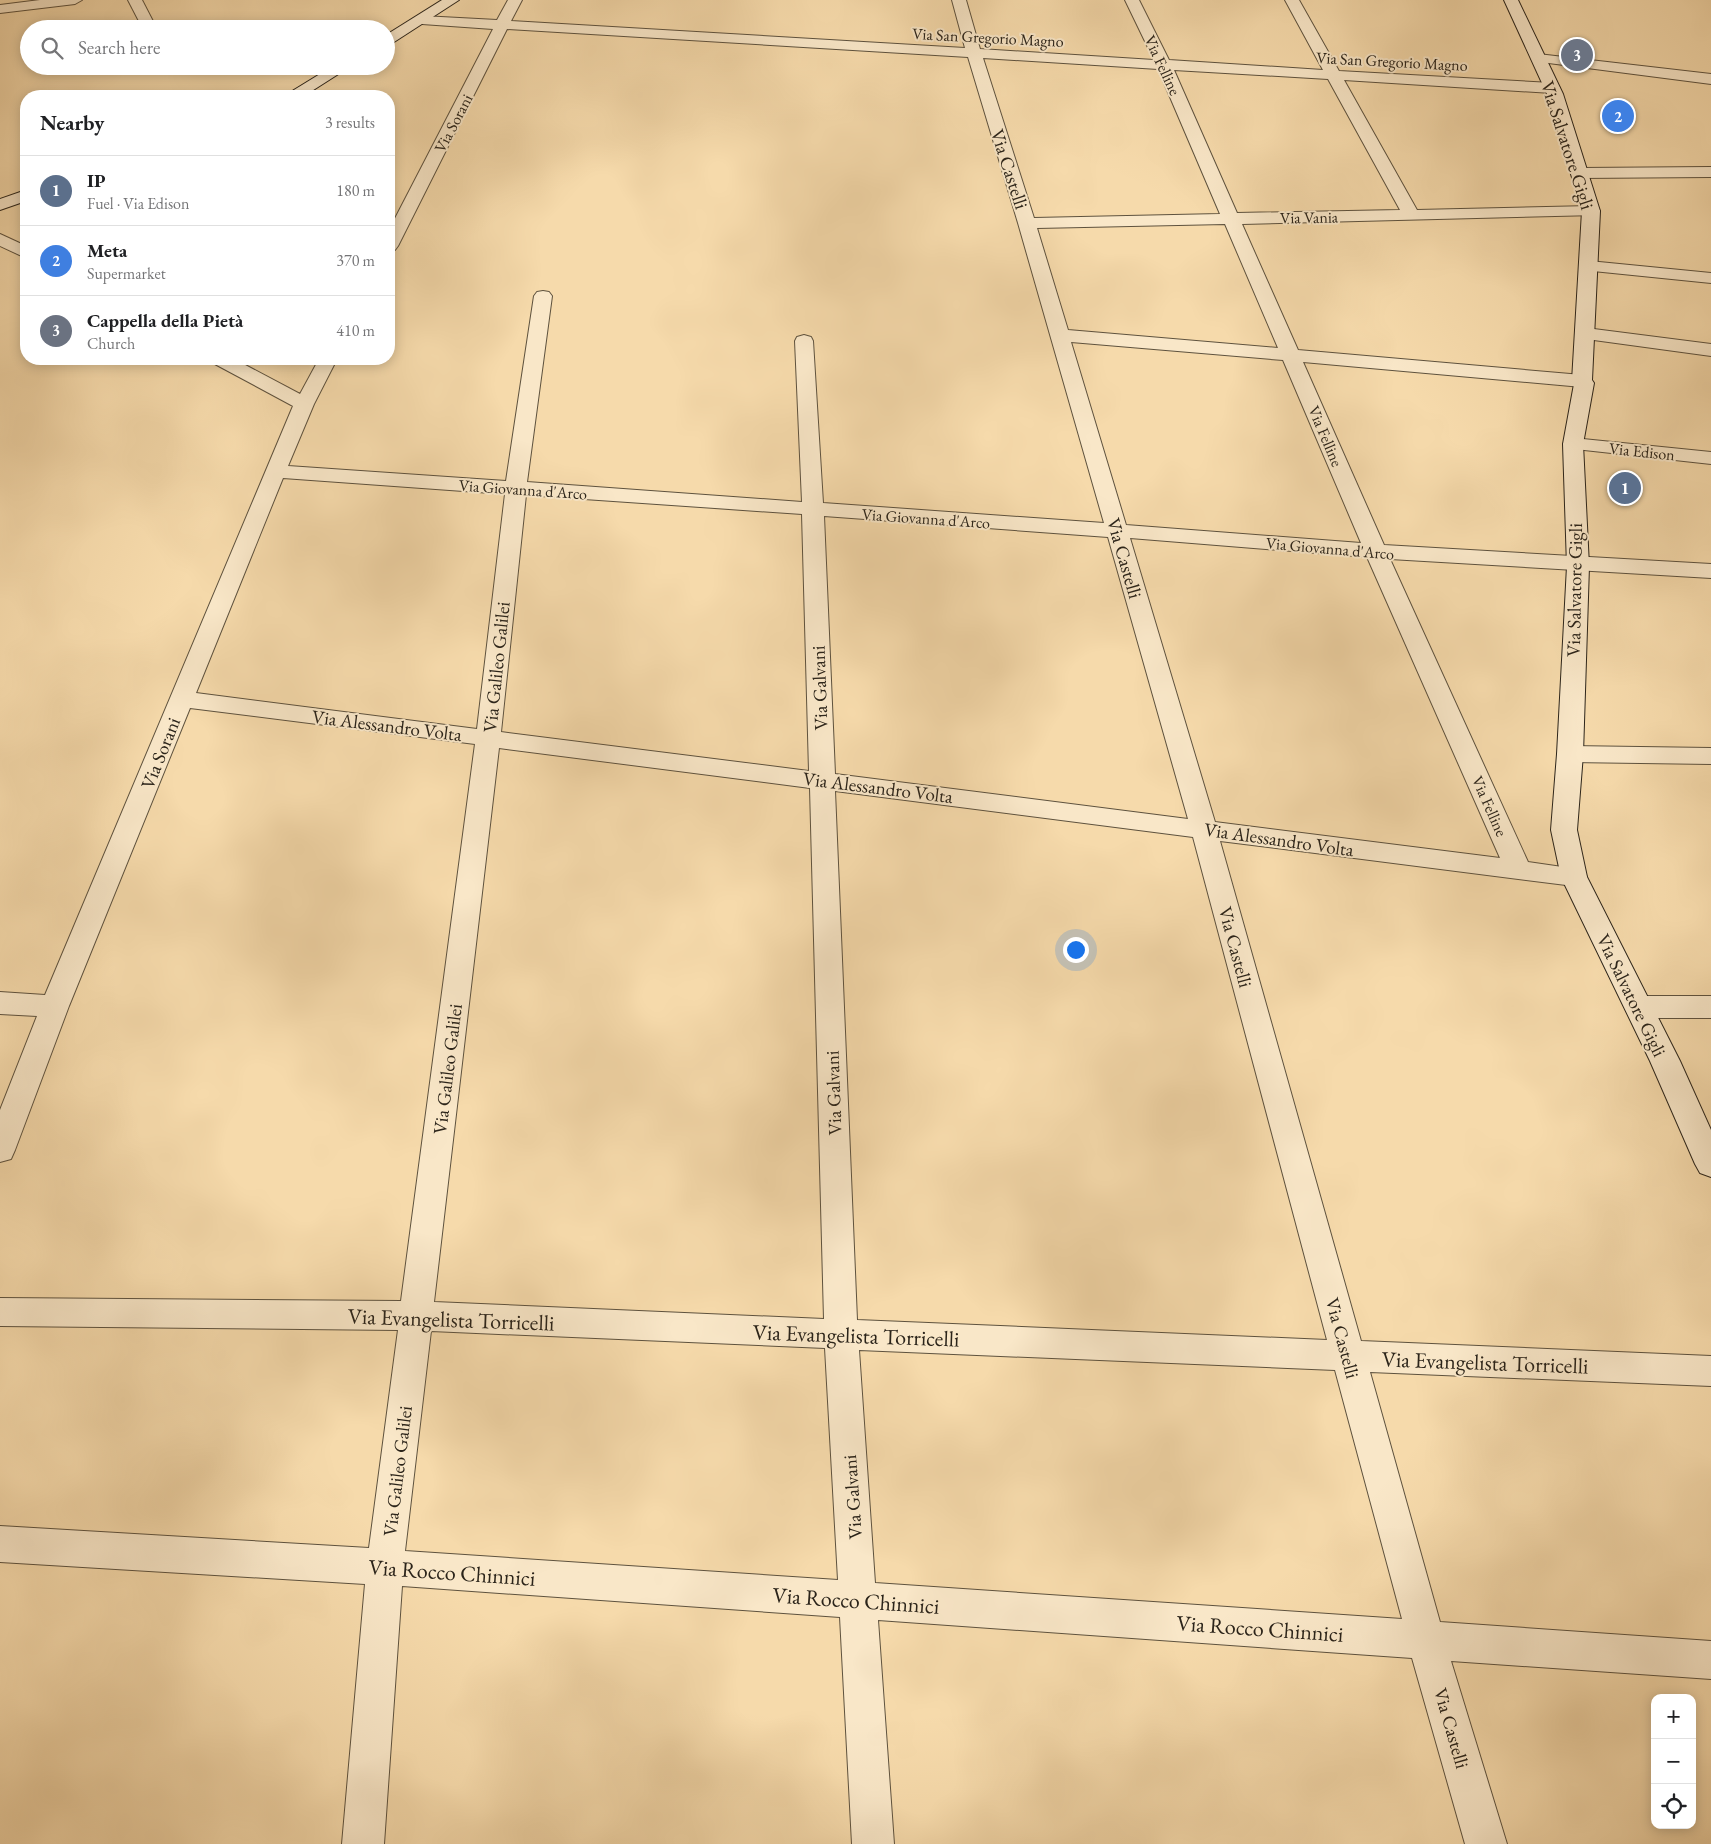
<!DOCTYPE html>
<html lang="en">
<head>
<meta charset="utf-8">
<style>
  body { margin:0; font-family:"EB Garamond",serif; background:#f2f2f2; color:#202124 }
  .controls { position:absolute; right:15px; bottom:15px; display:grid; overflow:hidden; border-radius:10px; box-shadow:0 2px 12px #0003 }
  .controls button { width:45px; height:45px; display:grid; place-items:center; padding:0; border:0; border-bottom:1px solid #e0e0e0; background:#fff; color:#202124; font:25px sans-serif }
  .you { position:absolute; left:1075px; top:949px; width:18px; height:18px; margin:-12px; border:4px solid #fff; border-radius:50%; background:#1a73e8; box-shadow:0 0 0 8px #1a73e833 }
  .badge { display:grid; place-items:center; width:32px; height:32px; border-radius:50%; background:#d93025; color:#fff; font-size:16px; font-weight:700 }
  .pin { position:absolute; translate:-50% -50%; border:2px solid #fff; box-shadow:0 1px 5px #0006 }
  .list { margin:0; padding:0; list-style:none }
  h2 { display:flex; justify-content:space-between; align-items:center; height:65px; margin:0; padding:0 20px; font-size:21px }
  h2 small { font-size:16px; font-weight:400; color:#757577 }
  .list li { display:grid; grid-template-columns:32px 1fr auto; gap:15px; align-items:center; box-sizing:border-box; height:70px; padding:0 20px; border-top:1px solid #e0e0e0 }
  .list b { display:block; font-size:19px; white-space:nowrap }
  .list p { margin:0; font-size:16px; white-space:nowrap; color:#757577 }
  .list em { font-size:16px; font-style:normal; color:#757577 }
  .icon { flex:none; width:28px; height:28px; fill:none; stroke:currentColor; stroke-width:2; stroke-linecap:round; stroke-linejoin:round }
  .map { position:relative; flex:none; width:1711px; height:1844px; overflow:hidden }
  .search { position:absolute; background:#fff; box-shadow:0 2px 12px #0003; left:20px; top:20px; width:375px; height:55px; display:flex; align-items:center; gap:12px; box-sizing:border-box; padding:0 18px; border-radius:28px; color:#757577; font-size:19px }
  .panel { position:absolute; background:#fff; box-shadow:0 2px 12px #0003; left:20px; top:90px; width:375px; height:275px; border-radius:20px }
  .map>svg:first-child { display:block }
</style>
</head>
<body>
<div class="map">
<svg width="1711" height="1844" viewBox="0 0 1711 1844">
  <rect width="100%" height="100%" fill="#f6daab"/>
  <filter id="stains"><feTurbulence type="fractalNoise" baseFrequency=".004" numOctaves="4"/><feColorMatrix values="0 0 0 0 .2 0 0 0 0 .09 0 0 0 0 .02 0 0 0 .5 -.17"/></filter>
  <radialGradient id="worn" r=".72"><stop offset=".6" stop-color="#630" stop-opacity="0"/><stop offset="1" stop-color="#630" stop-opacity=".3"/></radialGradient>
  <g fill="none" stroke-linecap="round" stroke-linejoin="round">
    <g stroke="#5e523e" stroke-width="2">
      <g id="street">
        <polygon points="40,0 82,0 75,4 0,13 0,5"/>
        <polygon points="128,0 142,0 157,29 143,29"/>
        <path d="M 508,0 L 522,0 L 511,21 L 965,48 L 952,0 L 966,0 L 980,49 L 1154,60 L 1125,0 L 1139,0 L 1169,60 L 1323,70 L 1285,0 L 1299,0 L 1339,71 L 1552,83 L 1557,85 L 1560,88 L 1557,91 L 1552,93 L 1344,80 L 1417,210 L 1591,206 L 1597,207 L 1600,211 L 1597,215 L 1242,224 L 1298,350 L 1582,375 L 1589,377 L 1592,381 L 1589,385 L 1582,387 L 1303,362 L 1384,545 L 1711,564 L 1711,578 L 1390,559 L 1528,862 L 1583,870 L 1587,877 L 1583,884 L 1574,886 L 1220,841 L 1361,1341 L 1711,1356 L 1711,1386 L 1370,1372 L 1440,1622 L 1711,1641 L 1711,1679 L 1451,1661 L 1507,1844 L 1465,1844 L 1412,1658 L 878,1620 L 894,1844 L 852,1844 L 840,1617 L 402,1586 L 384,1844 L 342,1844 L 365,1584 L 0,1562 L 0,1526 L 369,1548 L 398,1330 L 0,1326 L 0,1298 L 401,1301 L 475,744 L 190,708 L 69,1006 L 15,1150 L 11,1159 L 0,1162 L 0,1110 L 37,1016 L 0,1014 L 0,992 L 45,995 L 293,406 L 213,363 L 211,359 L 234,359 L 300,394 L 319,359 L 337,359 L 314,404 L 288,466 L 506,481 L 534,296 L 537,292 L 543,291 L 549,292 L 552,296 L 527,482 L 802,502 L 795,341 L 797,337 L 804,335 L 811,337 L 813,341 L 823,503 L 1104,523 L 1018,223 L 968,57 L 507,29 L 398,246 L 395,250 L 389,251 L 389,230 L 493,29 L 422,24 L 417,23 L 415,20 L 417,17 L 422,16 L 497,20 ZM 983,58 L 1158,69 L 1220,214 L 1034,218 ZM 1174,70 L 1328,79 L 1400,210 L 1237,213 ZM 1225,224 L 1278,348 L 1068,330 L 1037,228 ZM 1071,342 L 1283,360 L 1361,543 L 1126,525 ZM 283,478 L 505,494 L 477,729 L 196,693 ZM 526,495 L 802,514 L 809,771 L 501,732 ZM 824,516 L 1108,537 L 1188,819 L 835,774 ZM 1130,538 L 1367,557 L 1500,858 L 1215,822 ZM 499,748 L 810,788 L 824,1319 L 434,1302 ZM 835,791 L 1193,837 L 1327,1340 L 857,1320 ZM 431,1331 L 825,1348 L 838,1580 L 405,1551 ZM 859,1350 L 1335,1370 L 1402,1619 L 875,1583 Z"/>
        <polygon points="1538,54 1711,74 1711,84 1533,61 1531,58 1533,55"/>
        <polygon points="1711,167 1711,177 1580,178 1574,177 1572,173 1574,169 1580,168"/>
        <polygon points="0,234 26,246 26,258 0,246"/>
        <polygon points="1589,261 1711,273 1711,283 1583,270 1580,266 1583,262"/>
        <polygon points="1586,328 1711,344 1711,356 1579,338 1577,334 1579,330"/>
        <polygon points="1573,438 1711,452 1711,464 1566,448 1563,444 1566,440"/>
        <polygon points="1570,746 1711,748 1711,764 1570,762 1561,760 1557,754 1561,748"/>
        <polygon points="1639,996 1711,996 1711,1018 1639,1018 1629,1015 1625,1007 1629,999"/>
      </g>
    </g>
    <g stroke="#2b241a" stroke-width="2">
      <g id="secondary">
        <polygon points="442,0 459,0 391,44 386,45 386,35"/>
        <polygon points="1504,0 1518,0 1563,94 1600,211 1592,380 1594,383 1583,444 1589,566 1583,754 1577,830 1587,877 1680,1061 1711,1130 1711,1177 1700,1173 1695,1164 1650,1061 1561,877 1551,830 1557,754 1567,566 1563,444 1574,384 1572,381 1582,211 1547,94"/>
        <polygon points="333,66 351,66 304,96 286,96 289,93"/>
        <polygon points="26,190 26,201 0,210 0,199"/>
      </g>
    </g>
    <use href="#street" fill="#f9e7c8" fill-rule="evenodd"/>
    <use href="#secondary" fill="#f9e7c8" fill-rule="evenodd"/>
  </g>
  <g text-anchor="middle" stroke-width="4" stroke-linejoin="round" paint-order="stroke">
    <g font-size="16" fill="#2b241a" stroke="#f9e7c8">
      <text transform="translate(988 37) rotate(3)" y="6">Via San Gregorio Magno</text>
      <text transform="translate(1392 61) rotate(3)" y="6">Via San Gregorio Magno</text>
      <text transform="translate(1163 65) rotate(65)" y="6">Via Felline</text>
      <text transform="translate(453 123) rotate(-62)" y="6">Via Sorani</text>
      <text transform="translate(1309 217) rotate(-1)" y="6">Via Vania</text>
      <text transform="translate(1326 436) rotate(67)" y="6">Via Felline</text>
      <text transform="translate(1642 451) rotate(6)" y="6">Via Edison</text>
      <text transform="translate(523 489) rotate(4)" y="6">Via Giovanna d'Arco</text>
      <text transform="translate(926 518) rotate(4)" y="6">Via Giovanna d'Arco</text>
      <text transform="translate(1330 548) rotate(5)" y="6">Via Giovanna d'Arco</text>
      <text transform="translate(1490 806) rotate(66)" y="6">Via Felline</text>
    </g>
    <g font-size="19" fill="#2b241a" stroke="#f9e7c8">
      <text transform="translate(1568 145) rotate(72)" y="7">Via Salvatore Gigli</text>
      <text transform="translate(1010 169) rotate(72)" y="7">Via Castelli</text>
      <text transform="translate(1125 558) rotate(74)" y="7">Via Castelli</text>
      <text transform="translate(1574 590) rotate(-89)" y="7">Via Salvatore Gigli</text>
      <text transform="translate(496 667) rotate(-84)" y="7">Via Galileo Galilei</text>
      <text transform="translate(819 688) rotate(-92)" y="7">Via Galvani</text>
      <text transform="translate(387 725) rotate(7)" y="7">Via Alessandro Volta</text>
      <text transform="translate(160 753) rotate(-68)" y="7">Via Sorani</text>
      <text transform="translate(878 787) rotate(7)" y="7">Via Alessandro Volta</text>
      <text transform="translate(1279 839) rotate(8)" y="7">Via Alessandro Volta</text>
      <text transform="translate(1236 947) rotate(75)" y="7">Via Castelli</text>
      <text transform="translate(1632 995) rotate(64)" y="7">Via Salvatore Gigli</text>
      <text transform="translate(447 1069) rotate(-83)" y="7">Via Galileo Galilei</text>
      <text transform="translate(833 1093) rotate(-92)" y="7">Via Galvani</text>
      <text transform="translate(1343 1338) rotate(75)" y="7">Via Castelli</text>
      <text transform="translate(397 1471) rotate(-83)" y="7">Via Galileo Galilei</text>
      <text transform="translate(852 1497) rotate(-94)" y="7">Via Galvani</text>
      <text transform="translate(1452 1728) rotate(74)" y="7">Via Castelli</text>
    </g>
    <g font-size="22" fill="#2b241a" stroke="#f9e7c8">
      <text transform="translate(451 1319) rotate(2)" y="8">Via Evangelista Torricelli</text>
      <text transform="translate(856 1335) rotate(2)" y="8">Via Evangelista Torricelli</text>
      <text transform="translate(1485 1362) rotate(2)" y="8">Via Evangelista Torricelli</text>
      <text transform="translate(452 1572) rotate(4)" y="8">Via Rocco Chinnici</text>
      <text transform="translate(856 1600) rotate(4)" y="8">Via Rocco Chinnici</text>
      <text transform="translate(1260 1628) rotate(4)" y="8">Via Rocco Chinnici</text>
    </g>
  </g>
  <rect width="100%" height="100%" filter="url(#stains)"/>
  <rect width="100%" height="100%" fill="url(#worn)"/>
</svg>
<div class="controls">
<button>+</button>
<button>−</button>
<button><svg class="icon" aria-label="locate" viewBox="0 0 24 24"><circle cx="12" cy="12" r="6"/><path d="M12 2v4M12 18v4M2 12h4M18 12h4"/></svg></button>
</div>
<div class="you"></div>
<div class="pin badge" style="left:1625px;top:488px;background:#5c6f8a">1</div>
<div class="pin badge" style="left:1618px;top:116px;background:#3f7fe0">2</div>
<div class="pin badge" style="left:1577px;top:55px;background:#6b7280">3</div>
<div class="search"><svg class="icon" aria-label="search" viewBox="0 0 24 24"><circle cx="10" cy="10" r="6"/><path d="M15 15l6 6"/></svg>Search here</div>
<section class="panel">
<h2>Nearby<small>3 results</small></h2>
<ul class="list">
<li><span class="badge" style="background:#5c6f8a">1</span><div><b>IP</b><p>Fuel · Via Edison</p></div><em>180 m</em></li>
<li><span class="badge" style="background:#3f7fe0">2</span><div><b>Meta</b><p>Supermarket</p></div><em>370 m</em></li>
<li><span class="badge" style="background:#6b7280">3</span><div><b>Cappella della Pietà</b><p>Church</p></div><em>410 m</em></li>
</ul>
</section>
</div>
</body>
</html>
